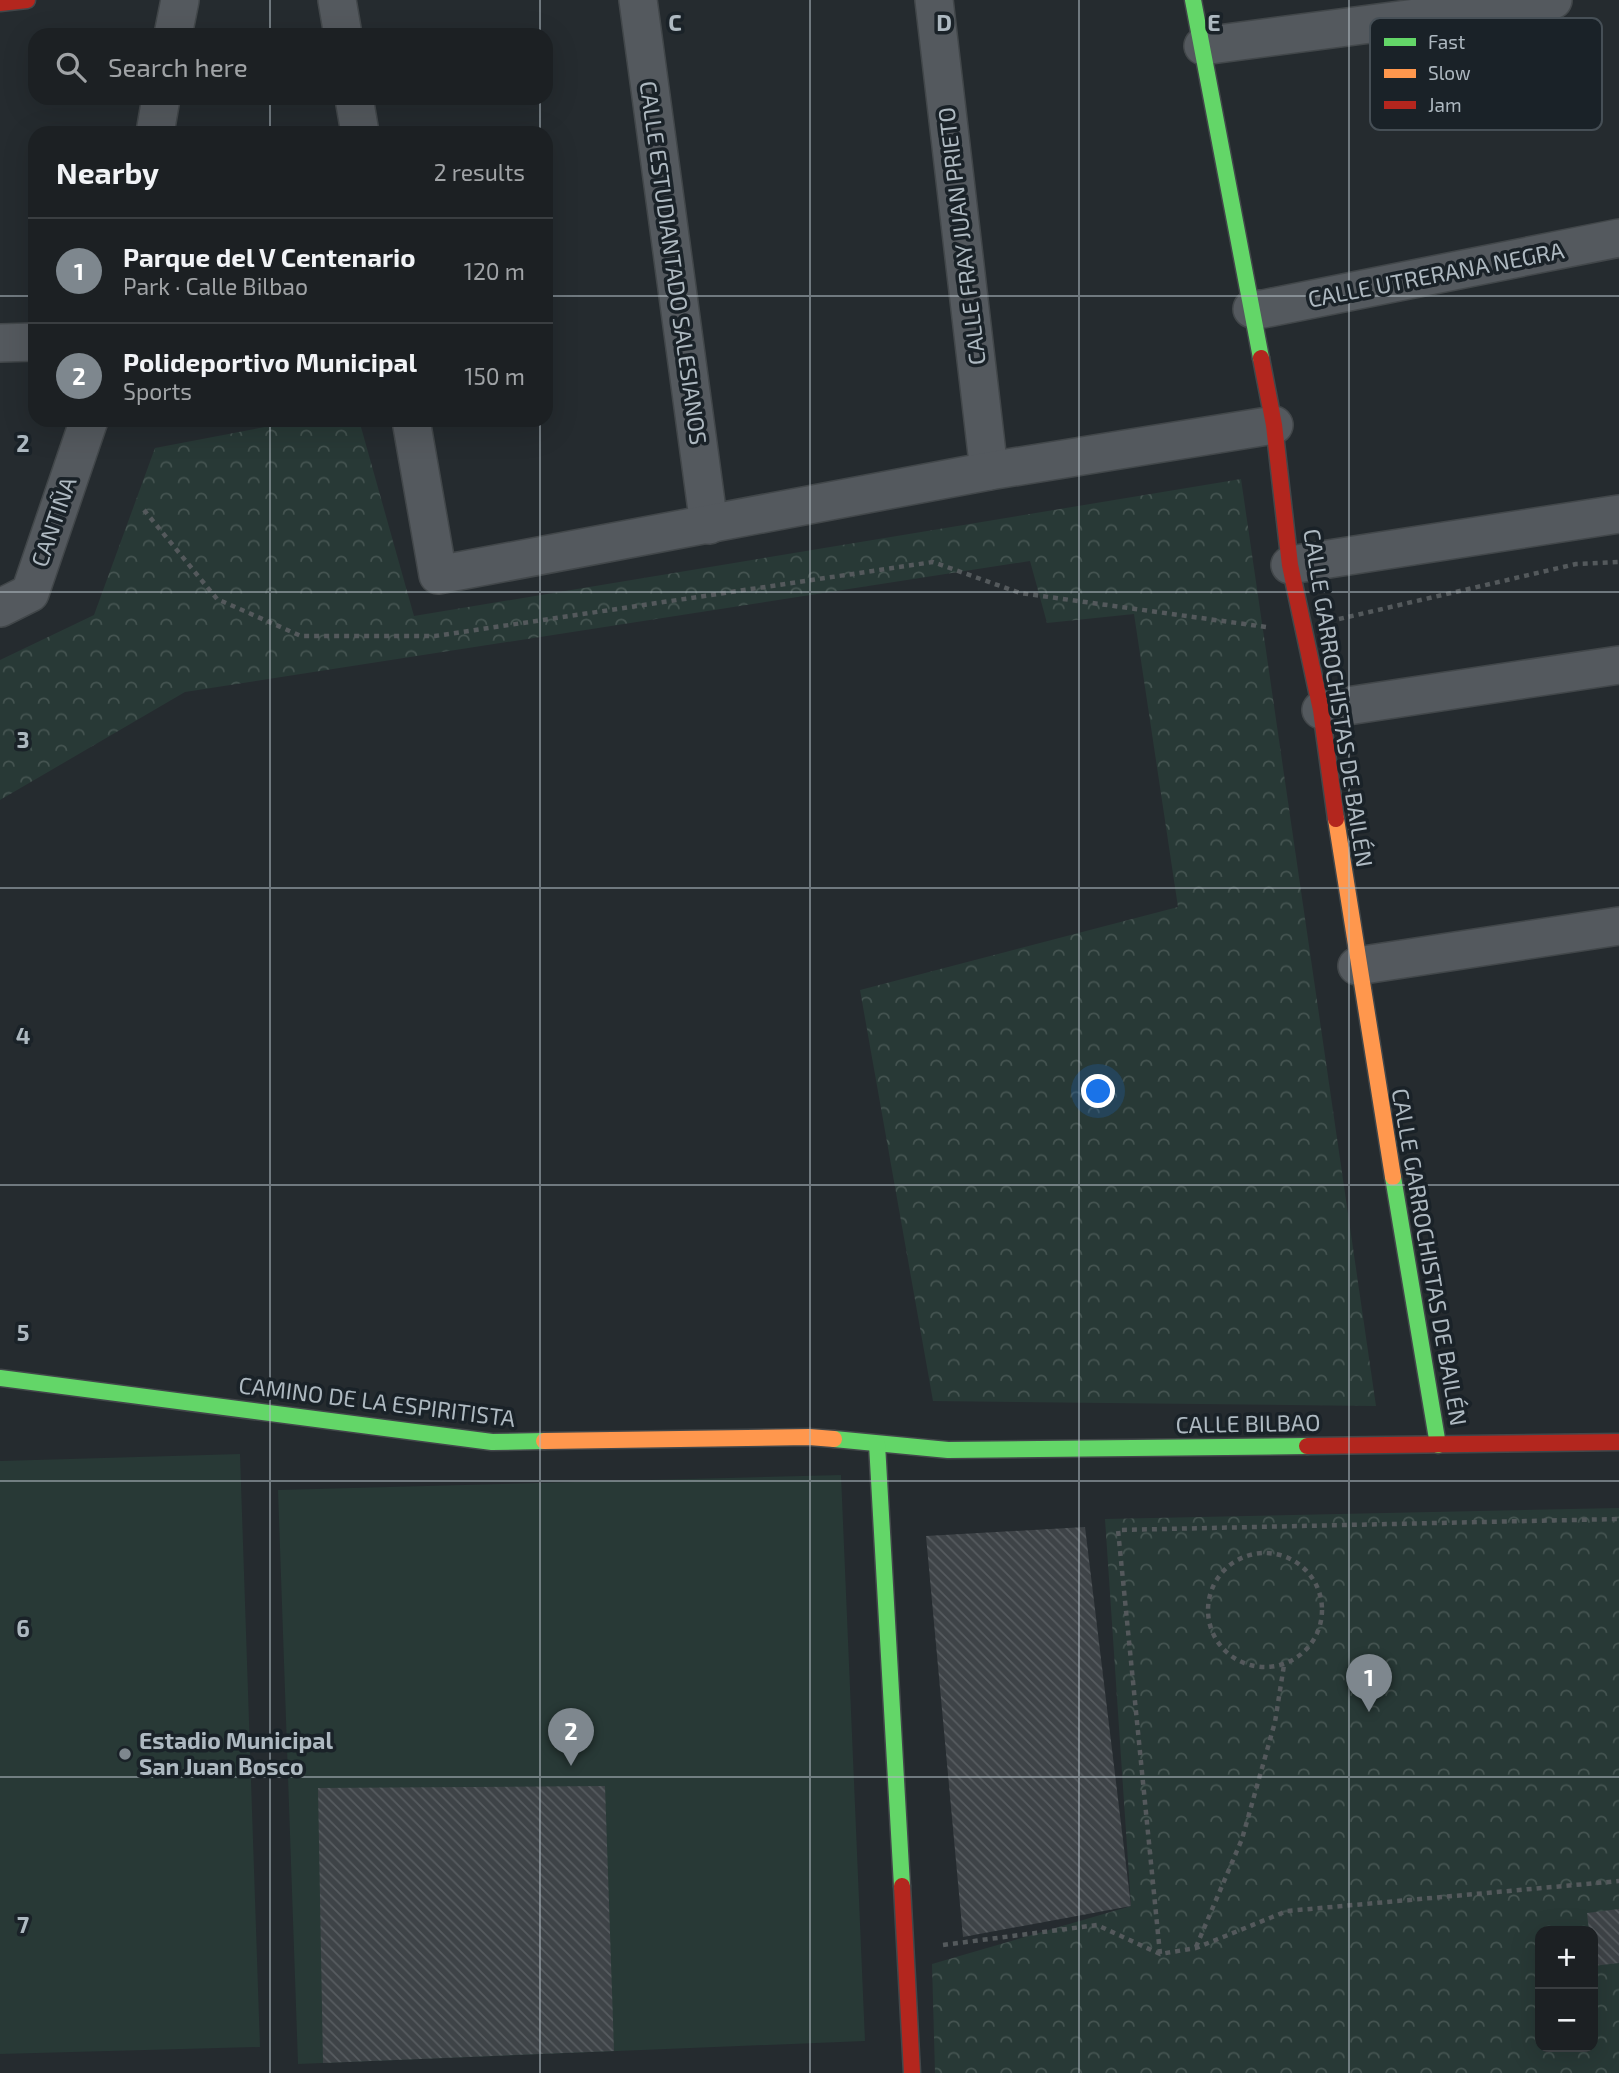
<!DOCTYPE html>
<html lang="en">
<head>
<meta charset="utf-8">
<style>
  body { margin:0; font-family:"Exo 2",sans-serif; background:#25282b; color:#f1f3f6 }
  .controls { position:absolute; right:21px; bottom:21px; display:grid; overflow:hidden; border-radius:14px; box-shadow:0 7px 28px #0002 }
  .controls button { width:63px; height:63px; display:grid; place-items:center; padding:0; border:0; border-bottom:2px solid #3a3e41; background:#1c2023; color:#f1f3f6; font:35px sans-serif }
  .you { position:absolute; left:1099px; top:1092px; width:24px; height:24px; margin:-18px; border:5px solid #fff; border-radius:50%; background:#1a73e8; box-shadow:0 0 0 10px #1a73e833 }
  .badge { display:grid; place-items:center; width:46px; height:46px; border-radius:50%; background:#7e878e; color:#fff; font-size:23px; font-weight:700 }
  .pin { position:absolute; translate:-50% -58px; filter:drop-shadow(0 2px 4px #0008) }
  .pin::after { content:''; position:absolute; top:37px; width:24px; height:21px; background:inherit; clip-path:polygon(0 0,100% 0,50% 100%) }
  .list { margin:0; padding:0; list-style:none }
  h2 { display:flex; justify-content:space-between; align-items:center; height:91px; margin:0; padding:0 28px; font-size:30px }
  h2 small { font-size:23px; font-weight:400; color:#a0a3a6 }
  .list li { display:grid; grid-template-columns:46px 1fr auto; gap:21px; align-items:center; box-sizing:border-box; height:105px; padding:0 28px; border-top:2px solid #3a3e41 }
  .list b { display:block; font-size:26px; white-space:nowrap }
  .list p { margin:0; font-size:23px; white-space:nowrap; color:#a0a3a6 }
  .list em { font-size:23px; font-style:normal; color:#a0a3a6 }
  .icon { flex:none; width:38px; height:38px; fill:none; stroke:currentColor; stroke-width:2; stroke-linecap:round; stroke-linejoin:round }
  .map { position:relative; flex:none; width:1619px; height:2073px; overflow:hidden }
  .search { position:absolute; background:#1c2023; box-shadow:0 7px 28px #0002; left:28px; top:28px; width:525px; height:77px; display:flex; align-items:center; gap:18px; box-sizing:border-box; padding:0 24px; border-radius:21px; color:#a0a3a6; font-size:26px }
  .panel { position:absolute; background:#1c2023; box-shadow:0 7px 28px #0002; left:28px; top:126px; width:525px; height:301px; border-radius:21px }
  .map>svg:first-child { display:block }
</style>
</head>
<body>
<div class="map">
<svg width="1619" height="2073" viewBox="0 0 1619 2073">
  <defs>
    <pattern id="park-crowns" width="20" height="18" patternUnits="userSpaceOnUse" patternTransform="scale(1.75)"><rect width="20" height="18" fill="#283936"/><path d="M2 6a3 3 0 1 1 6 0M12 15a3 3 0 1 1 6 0" fill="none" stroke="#455451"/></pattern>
    <pattern id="building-back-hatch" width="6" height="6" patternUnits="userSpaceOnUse" patternTransform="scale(1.75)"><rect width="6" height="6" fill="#3e4347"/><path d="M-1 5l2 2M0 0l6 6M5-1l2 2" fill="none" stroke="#575c60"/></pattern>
  </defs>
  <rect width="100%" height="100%" fill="#252b2f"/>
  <g fill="#283936">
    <polygon points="240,1454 260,2047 0,2054 0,1461"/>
    <polygon points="841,1475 865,2041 298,2064 278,1490"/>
  </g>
  <g fill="url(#park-crowns)" fill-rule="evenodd">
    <polygon points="301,420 359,420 414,616 1241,479 1376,1406 933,1401 860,990 1178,907 1134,614 1047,623 1030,561 185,692 0,800 0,660 94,615 155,448"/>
    <path d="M 1619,1508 L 1619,2073 L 935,2073 L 932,1964 L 1131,1906 L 1105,1519 ZM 1540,1931 L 1593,1931 L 1593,2047 L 1540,2047 Z"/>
  </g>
  <g fill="url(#building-back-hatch)">
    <polygon points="1085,1527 1131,1906 963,1937 926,1536"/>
    <polygon points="605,1786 614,2051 323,2063 318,1788"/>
    <polygon points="1619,1909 1619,1963 1593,1966 1593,1931 1589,1931 1587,1913"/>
  </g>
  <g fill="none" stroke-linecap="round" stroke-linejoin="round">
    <g stroke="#42474a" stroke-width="40">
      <g id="street">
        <polyline points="337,0 343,35"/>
        <polyline points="638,0 709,525"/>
        <polyline points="934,0 989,471"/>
        <polyline points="173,35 180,0"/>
        <polyline points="1203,46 1553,0"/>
        <polyline points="354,98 360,133"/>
        <polyline points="155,133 161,98"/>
        <polyline points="1252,309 1263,309 1619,238"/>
        <polyline points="0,343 35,342"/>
        <polyline points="411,420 438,575 989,471 1274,425"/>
        <polyline points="1290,565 1619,514"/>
        <polyline points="0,608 30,593 89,420"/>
        <polyline points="1321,710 1619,665"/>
        <polyline points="1357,966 1619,926"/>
      </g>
    </g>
    <g stroke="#42474a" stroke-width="19">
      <g id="fast">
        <polyline points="1193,0 1261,358"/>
        <polyline points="1393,1177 1438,1445"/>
        <polyline points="0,1378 492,1442 544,1441"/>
        <polyline points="834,1439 948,1450 1307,1446"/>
        <polyline points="877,1444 902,1886"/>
      </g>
    </g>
    <g stroke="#42474a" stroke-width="19">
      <g id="slow">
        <polyline points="1336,819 1393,1177"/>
        <polyline points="544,1441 809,1437 834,1439"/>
      </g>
    </g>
    <g stroke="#42474a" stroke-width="19">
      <g id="jam">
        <polyline points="0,3 27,0"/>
        <polyline points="1261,358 1274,425 1290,565 1321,710 1336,819"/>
        <polyline points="1307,1446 1619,1442"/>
        <polyline points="902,1886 912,2073"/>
      </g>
    </g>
    <g stroke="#54595c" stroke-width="4.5" stroke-dasharray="5 5" stroke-linecap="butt">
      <polyline points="144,510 217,599 301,636 435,636 933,562 1020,593 1266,627"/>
      <polyline points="1339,619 1576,564 1619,562"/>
      <circle cx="1265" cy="1610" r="57"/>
      <polyline points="943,1945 1097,1925 1160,1954 1196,1948 1287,1911 1619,1881"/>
      <polyline points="1196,1947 1242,1839 1275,1722 1284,1665"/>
      <polyline points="1160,1954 1118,1530 1619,1519"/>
    </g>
    <use href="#street" stroke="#54595e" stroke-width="37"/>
    <use href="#fast" stroke="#63d668" stroke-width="16"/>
    <use href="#slow" stroke="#ff974d" stroke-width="16"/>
    <use href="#jam" stroke="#b3261e" stroke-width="16"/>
  </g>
  <path fill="none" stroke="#aeb9c1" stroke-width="2" stroke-opacity="0.55" d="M 270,0 L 270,35M 540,0 L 540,35M 810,0 L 810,2073M 1079,0 L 1079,2073M 1349,0 L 1349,2073M 270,98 L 270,133M 540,98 L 540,133M 0,296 L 35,296M 546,296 L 1619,296M 270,420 L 270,2073M 540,420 L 540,2073M 0,592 L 1619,592M 0,888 L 1619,888M 0,1185 L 1619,1185M 0,1481 L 1619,1481M 0,1777 L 1619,1777"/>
  <circle fill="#7e878e" stroke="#1a2228" stroke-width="2.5" cx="125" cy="1754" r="7"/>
  <g text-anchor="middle" stroke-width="7" stroke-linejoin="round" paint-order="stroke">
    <g font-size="23" fill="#aeb9c1" stroke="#1a2228">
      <text transform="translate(962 236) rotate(-97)" y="8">CALLE FRAY JUAN PRIETO</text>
      <text transform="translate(673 263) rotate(82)" y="8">CALLE ESTUDIANTADO SALESIANOS</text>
      <text transform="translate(1436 275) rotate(-11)" y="8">CALLE UTRERANA NEGRA</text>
      <text transform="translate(54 522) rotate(-71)" y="8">CANTIÑA</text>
      <text transform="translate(1338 698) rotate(81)" y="8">CALLE GARROCHISTAS DE BAILÉN</text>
      <text transform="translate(1429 1257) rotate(80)" y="8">CALLE GARROCHISTAS DE BAILÉN</text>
      <text transform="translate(377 1402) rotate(7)" y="8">CAMINO DE LA ESPIRITISTA</text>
      <text transform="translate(1248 1424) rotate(-1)" y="8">CALLE BILBAO</text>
    </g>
    <g font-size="23" font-weight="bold" fill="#aeb9c1" stroke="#1a2228" text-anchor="start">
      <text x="139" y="1749">Estadio Municipal<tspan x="139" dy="26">San Juan Bosco</tspan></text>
    </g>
  </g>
  <rect x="1370" y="18" width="232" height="112" rx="10" fill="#1a2228" stroke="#464f56" stroke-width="2"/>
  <rect x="1384" y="38" width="32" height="8" fill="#63d668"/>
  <rect x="1384" y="69" width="32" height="9" fill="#ff974d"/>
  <rect x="1384" y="101" width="32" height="8" fill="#b3261e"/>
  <g font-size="19" fill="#aeb9c1">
    <text x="1428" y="49">Fast</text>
    <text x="1428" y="80">Slow</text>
    <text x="1428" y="112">Jam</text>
  </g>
  <g font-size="23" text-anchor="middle" font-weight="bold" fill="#aeb9c1" stroke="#1a2228" stroke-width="7" stroke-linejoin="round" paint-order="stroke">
    <text x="675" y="31">C</text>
    <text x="944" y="31">D</text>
    <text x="1214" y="31">E</text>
    <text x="23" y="452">2</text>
    <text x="23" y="748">3</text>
    <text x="23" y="1044">4</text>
    <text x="23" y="1341">5</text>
    <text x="23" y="1637">6</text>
    <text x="23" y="1933">7</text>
  </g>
</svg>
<div class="controls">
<button>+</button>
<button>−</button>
</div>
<div class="you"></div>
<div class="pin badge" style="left:1369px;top:1712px">1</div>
<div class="pin badge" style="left:571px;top:1766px">2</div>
<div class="search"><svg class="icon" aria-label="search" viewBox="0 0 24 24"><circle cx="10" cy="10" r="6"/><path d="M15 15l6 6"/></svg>Search here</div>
<section class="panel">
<h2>Nearby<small>2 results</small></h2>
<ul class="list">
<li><span class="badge">1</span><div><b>Parque del V Centenario</b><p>Park · Calle Bilbao</p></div><em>120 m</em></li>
<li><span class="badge">2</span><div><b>Polideportivo Municipal</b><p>Sports</p></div><em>150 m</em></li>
</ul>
</section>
</div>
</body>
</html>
